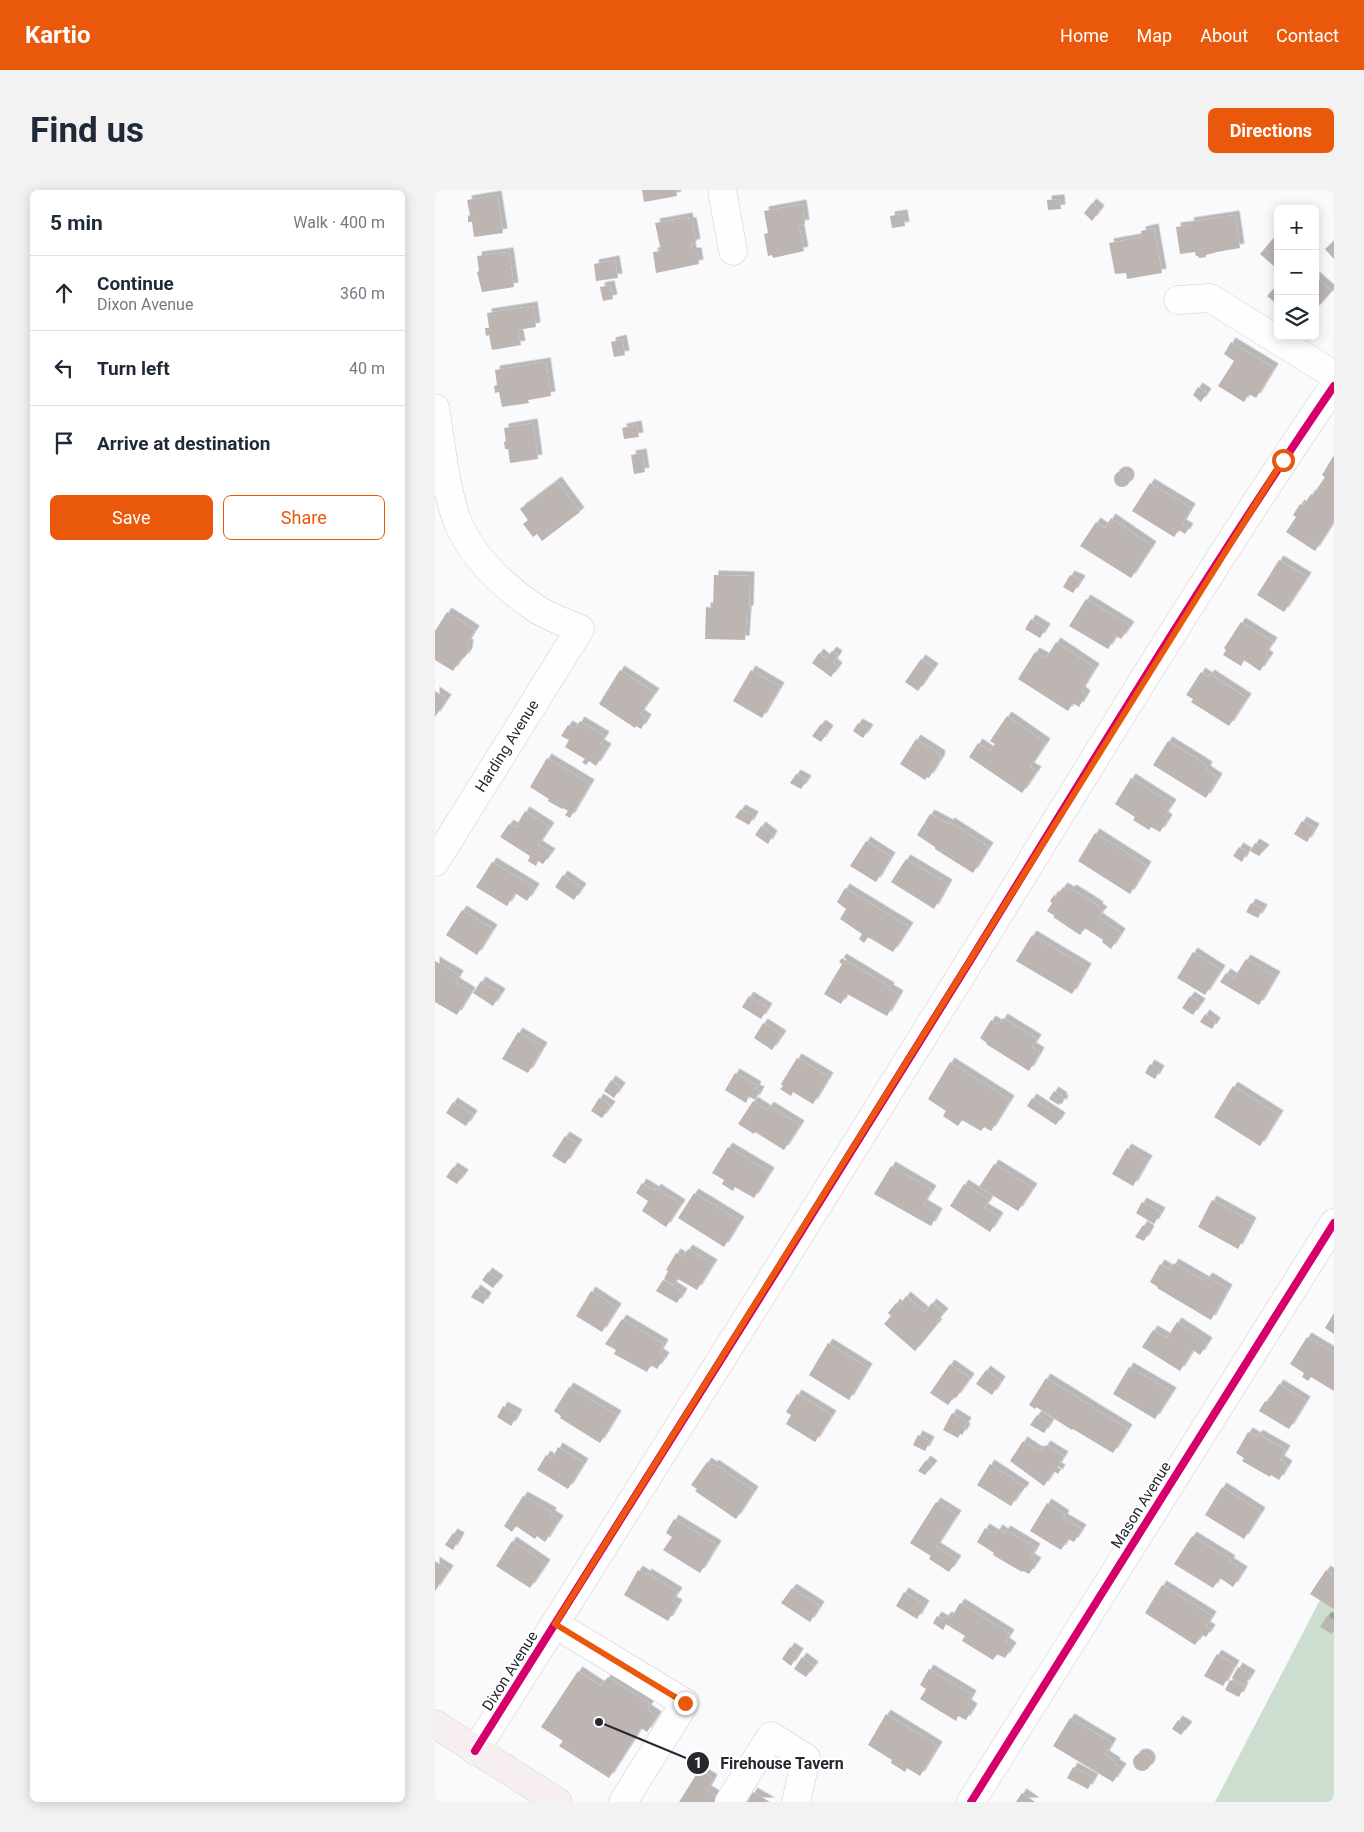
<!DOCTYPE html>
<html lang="en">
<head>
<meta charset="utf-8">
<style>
  body { margin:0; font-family:Roboto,sans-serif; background:#f2f2f3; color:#1f2937 }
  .controls { position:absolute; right:15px; top:15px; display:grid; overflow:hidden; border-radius:8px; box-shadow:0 2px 12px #0003 }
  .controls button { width:45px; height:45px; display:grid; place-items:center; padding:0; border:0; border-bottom:1px solid #e0e1e3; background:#fff; color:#1f2937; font:25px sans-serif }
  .stop { position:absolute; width:15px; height:15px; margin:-11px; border:4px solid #ea580c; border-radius:50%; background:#fff }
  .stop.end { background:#ea580c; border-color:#fff; box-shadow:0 1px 5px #0008 }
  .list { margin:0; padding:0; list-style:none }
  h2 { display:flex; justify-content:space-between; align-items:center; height:65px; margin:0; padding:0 20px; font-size:21px }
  h2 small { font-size:16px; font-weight:400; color:#747a83 }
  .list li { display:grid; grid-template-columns:32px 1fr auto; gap:15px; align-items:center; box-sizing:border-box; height:75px; padding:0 20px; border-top:1px solid #e0e1e3 }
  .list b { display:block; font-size:19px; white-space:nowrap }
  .list p { margin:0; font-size:16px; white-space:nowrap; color:#747a83 }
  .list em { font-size:16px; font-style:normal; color:#747a83 }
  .actions { display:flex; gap:10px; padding:15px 20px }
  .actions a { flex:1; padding:11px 0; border:1px solid #ea580c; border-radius:8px; text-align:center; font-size:18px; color:#ea580c }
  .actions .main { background:#ea580c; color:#fff }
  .icon { flex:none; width:28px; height:28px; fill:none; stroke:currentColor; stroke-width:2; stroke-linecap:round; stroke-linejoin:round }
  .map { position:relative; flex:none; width:899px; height:1612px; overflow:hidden; border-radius:8px }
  header { display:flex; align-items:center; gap:30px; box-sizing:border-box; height:70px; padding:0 25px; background:#ea580c; color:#fff }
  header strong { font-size:24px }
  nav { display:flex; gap:28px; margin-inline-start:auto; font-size:18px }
  .intro { display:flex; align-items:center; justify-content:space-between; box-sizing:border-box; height:120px; padding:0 30px }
  h1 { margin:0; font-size:35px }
  .button { padding:12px 22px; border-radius:8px; background:#ea580c; color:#fff; font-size:18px; font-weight:700 }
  main { display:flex; gap:30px; padding:0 30px }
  aside { flex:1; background:#fff; border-radius:8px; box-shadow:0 2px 12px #0003 }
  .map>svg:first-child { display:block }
</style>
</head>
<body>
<header>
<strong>Kartio</strong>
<nav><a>Home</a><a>Map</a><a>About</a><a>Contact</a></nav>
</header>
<div class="intro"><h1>Find us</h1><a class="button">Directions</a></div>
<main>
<aside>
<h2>5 min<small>Walk · 400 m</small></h2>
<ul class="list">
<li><svg class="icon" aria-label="ahead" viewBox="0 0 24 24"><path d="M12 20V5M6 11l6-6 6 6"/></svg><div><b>Continue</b><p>Dixon Avenue</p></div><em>360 m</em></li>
<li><svg class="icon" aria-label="left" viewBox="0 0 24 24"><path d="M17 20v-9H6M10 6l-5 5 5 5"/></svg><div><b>Turn left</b></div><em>40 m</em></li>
<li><svg class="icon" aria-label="arrive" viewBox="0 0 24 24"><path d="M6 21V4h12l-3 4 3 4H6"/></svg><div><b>Arrive at destination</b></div></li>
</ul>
<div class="actions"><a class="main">Save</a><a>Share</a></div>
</aside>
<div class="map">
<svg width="899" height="1612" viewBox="0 0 899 1612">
  <defs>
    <filter id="shadow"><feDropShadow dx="4.5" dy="-4.5" stdDeviation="0" flood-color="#0004"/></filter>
  </defs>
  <rect width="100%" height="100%" fill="#faf9fb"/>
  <polygon fill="#cbdecf" points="899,1383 899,1612 780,1612"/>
  <g fill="#bcb5b2" filter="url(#shadow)">
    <polygon points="207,0 241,0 242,6 209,12"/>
    <polygon points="62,5 68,43 39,47 37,32 33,32 33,26 35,25 32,10"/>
    <polygon points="625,9 626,19 613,20 612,10"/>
    <polygon points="657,13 665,20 657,31 649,23"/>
    <polygon points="367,14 370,34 364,35 369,61 338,68 337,65 333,66 329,44 333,43 329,21"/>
    <polygon points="468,24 470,36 457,38 455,26"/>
    <polygon points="800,25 805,58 782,62 771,65 771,67 764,68 763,66 761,66 760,62 745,64 741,37 755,35 754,32"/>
    <polygon points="253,27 254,32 257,32 261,53 256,55 257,62 262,62 264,74 221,83 218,62 226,61 220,33"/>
    <polygon points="719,38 727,83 692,89 691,83 680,84 674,53 707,47 706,41"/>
    <polygon points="843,43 843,75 840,77 825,64"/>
    <polygon points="899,51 899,69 890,59"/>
    <polygon points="74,62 79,97 47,102 42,82 44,81 42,66"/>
    <polygon points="180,70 183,88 161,91 159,74"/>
    <polygon points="880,86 897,101 880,120"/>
    <polygon points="843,94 843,115 832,106"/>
    <polygon points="175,95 178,109 168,111 165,97"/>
    <polygon points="98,116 101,137 83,140 86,155 57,160 54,145 51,146 50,138 54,138 52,123"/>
    <polygon points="187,149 190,165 179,167 176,152"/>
    <polygon points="796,152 839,178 821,208 814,204 809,212 783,196 799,171 789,164"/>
    <polygon points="111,172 116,206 93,210 94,213 67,217 64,202 60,203 59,196 62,195 60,180"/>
    <polygon points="763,197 772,203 766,212 758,205"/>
    <polygon points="98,233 103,269 75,273 73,259 70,259 69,252 71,251 69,238"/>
    <polygon points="202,235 204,247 189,249 187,238"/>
    <polygon points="207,263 210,282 199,284 196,265"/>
    <polygon points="899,265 899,331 880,361 851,342 861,327 858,325 865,314 868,316 876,304 878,305 890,287 887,285"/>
    <circle cx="687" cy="289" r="8"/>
    <polygon points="122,291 145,322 107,351 102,344 98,347 88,334 93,330 85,319"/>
    <polygon points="715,293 756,318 747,334 754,338 750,344 744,340 739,347 697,321"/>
    <polygon points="676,328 717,356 696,388 645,356 661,332 670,338"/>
    <polygon points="844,370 872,387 849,422 822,405"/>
    <polygon points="279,385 315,386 314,420 312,420 310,450 270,449 271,417 278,418"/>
    <polygon points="635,385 646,390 638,403 628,397"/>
    <polygon points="651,409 695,436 686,449 681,446 673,459 634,436"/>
    <polygon points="12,422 40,440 32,453 34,454 33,462 30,467 25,470 18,481 0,470 0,441"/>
    <polygon points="596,429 611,438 605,448 590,439"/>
    <polygon points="806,432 838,452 830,464 834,467 825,481 809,470 806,476 788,465 791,460 789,458"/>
    <polygon points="621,452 660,478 646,501 651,505 644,517 638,513 633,521 583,489 600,462 611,468"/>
    <polygon points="397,461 403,465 398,473 403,477 396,487 377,473 384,463 391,469"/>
    <polygon points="486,469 499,478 483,501 470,492"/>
    <polygon points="185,480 220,503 205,524 212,529 206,539 201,536 200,538 164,514"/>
    <polygon points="316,480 345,497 327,528 298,511"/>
    <polygon points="766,482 773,487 775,484 812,508 794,536 756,512 758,509 751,505"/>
    <polygon points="0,501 12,509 0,527"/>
    <polygon points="572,526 611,553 595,577 602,581 587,603 534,567 543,553 555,561 560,554 555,551"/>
    <polygon points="145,531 170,546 165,554 172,558 161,576 154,571 151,575 147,572 150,569 130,557 134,550 126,546 133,535 140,539"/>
    <polygon points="423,533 434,539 428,548 418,541"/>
    <polygon points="386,534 394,540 386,552 377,546"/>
    <polygon points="481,549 506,565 505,567 506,568 494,588 492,587 490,590 465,574"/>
    <polygon points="733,551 773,576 771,580 783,588 771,608 718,575"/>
    <polygon points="112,568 155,594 135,628 130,625 133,621 128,618 127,619 113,611 114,609 95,597"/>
    <polygon points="361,584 372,590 366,599 355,593"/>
    <polygon points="696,588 737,614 729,626 733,629 725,642 716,637 714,640 698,630 700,627 680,614"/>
    <polygon points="306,619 319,626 314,635 300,627"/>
    <polygon points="90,621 115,637 103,655 116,663 108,674 103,671 101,676 93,671 95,666 65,647 74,634 80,638"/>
    <polygon points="495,624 514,634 515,632 554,657 538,683 500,659 500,657 482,645"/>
    <polygon points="867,631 880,638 872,652 859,644"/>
    <polygon points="326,636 338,645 333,654 320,645"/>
    <polygon points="660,643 712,676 695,704 643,671"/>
    <polygon points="431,651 456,667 441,692 415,676"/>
    <polygon points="820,653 830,659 824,666 815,661"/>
    <polygon points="804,657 812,662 807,672 798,666"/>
    <polygon points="471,669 513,694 499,719 456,692"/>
    <polygon points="57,672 100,698 92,711 80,703 72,716 41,697"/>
    <polygon points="128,685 147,698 139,710 120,697"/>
    <polygon points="628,697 635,701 637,699 664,716 663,718 668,721 663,727 686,743 676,759 667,752 668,750 650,738 645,745 618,727 620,726 612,721 617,713 615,711 619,705 621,707"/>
    <polygon points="410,698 474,737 458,762 433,747 429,753 424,749 427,744 405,729 411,719 402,712"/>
    <polygon points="816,713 828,719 823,728 811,722"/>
    <polygon points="27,720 58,739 42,765 11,745"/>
    <polygon points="597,745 652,778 637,804 581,771"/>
    <polygon points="758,762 786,780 770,805 742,788"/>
    <polygon points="407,768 455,797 454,799 464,805 452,826 412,804 406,814 389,804 407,774 404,772"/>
    <polygon points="811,769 841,786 824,815 785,792 791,783 799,788"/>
    <polygon points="0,771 24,785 20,792 36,802 22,825 0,812"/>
    <polygon points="46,791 66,803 58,816 38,803"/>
    <polygon points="314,806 333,818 326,829 307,817"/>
    <polygon points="755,806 766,813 758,825 747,818"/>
    <polygon points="770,824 781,832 777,839 765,832"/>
    <polygon points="568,828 602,849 597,857 605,862 594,881 551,854 552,853 545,848 556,830 564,835"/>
    <polygon points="328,833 347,845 337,860 319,848"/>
    <polygon points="83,842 108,857 93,883 67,869"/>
    <polygon points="362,868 394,887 378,914 358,902 356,906 345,899 348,896 346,894"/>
    <polygon points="515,872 575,910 556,941 549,937 546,941 527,930 523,936 508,926 511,921 493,909"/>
    <polygon points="715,874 725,880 720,889 710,883"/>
    <polygon points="300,883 322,896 320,899 325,901 320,910 314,906 311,913 290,900"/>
    <polygon points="176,890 186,897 179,908 169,901"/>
    <polygon points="798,896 844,925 825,956 779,927"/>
    <polygon points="619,901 628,907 627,909 629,910 627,914 625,913 624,915 614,909"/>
    <polygon points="164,908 176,916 167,928 156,921"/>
    <polygon points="597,908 626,927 621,935 592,916"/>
    <polygon points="318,911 332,920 334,916 365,935 349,960 320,942 319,944 303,934"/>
    <polygon points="18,912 38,925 31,936 11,923"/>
    <polygon points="130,946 143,954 130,974 117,966"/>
    <polygon points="293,957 335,982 319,1008 300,997 298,1001 287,994 289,990 277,983"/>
    <polygon points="692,958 713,970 698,996 677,984"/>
    <polygon points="559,974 598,998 583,1021 544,997"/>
    <polygon points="456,976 497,1000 488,1014 503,1023 496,1036 439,1004"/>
    <polygon points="18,977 29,984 22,994 11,987"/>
    <polygon points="207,993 220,1001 221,998 246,1014 231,1037 207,1021 213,1011 201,1003"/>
    <polygon points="529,994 554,1010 549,1018 564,1027 555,1042 515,1016"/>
    <polygon points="259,1003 305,1031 289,1057 243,1028"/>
    <polygon points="777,1010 817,1032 803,1059 763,1037"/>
    <polygon points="707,1012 726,1022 719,1034 701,1023"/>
    <polygon points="708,1035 715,1040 709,1051 700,1047"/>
    <polygon points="253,1059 278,1074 262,1100 243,1089 239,1095 229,1089 233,1081 231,1080 241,1063 248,1067"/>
    <polygon points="739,1073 770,1091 773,1087 793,1099 776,1130 722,1098 723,1097 715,1092 725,1074 735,1080"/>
    <polygon points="53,1082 64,1090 58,1098 47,1090"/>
    <polygon points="228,1090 248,1103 242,1113 221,1101"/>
    <polygon points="41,1099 52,1107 48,1114 36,1107"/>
    <polygon points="156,1101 182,1118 167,1142 141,1126"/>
    <polygon points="471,1106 490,1122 497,1113 509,1123 501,1132 503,1133 480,1161 449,1134 456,1126 453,1123 461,1113 464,1116"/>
    <polygon points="899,1123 899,1144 890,1138"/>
    <polygon points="187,1129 229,1154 224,1163 230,1167 222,1179 216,1175 212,1182 179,1164 181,1160 170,1154"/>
    <polygon points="742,1132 773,1152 765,1165 758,1160 745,1181 707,1157 718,1140 732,1148"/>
    <polygon points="872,1147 899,1163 899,1201 876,1187 873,1191 867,1187 869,1183 855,1174"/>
    <polygon points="393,1153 433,1178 414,1210 374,1185"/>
    <polygon points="515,1174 535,1188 521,1208 519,1207 513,1215 495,1203"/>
    <polygon points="694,1177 737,1202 720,1229 678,1204"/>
    <polygon points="551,1180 566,1191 557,1205 541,1194"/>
    <polygon points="611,1188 693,1239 678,1263 638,1239 637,1240 601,1217 600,1219 594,1215"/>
    <polygon points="844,1194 871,1211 854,1239 824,1221 830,1211 832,1212"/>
    <polygon points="134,1197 182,1225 165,1253 125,1228 126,1226 119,1221"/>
    <polygon points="362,1204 397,1225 380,1252 351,1234 356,1225 351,1222"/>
    <polygon points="68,1216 83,1224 76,1236 62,1227"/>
    <polygon points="517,1223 532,1232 529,1237 531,1238 527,1245 525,1244 523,1248 508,1240"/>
    <polygon points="602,1225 615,1233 609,1243 595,1235"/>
    <polygon points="813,1242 822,1247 823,1244 851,1260 845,1270 853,1275 844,1290 836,1285 835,1287 807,1271 809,1268 801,1263"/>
    <polygon points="483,1245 495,1251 490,1261 478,1255"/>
    <polygon points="588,1251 603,1261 604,1260 607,1261 611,1255 629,1266 622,1277 626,1279 623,1284 619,1281 609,1296 575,1271"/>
    <polygon points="123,1257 149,1273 133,1299 102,1280 111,1265 117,1269"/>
    <polygon points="491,1270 498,1275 490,1285 483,1281"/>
    <polygon points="272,1272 278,1276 279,1274 319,1301 301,1329 260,1301 262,1299 256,1295"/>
    <polygon points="555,1274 590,1297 586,1303 585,1302 576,1316 542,1295"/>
    <polygon points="787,1297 826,1322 809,1349 770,1325"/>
    <polygon points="88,1306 117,1322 116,1325 124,1330 110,1352 102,1346 100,1349 81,1336 77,1342 69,1336"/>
    <polygon points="501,1312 522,1325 501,1357 522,1370 514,1382 494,1369 496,1366 475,1353"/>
    <polygon points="612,1313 630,1325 628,1328 647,1339 639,1352 633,1349 626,1360 595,1341"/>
    <polygon points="239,1329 282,1355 265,1383 228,1360 237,1347 231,1343"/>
    <polygon points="550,1338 560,1344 563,1339 569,1343 571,1340 601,1358 595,1368 602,1372 594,1384 588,1381 587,1382 558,1365 559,1363 542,1352"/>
    <polygon points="18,1343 25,1347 18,1360 10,1355"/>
    <polygon points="757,1346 796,1370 794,1372 808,1381 798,1397 785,1388 778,1398 739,1374"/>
    <polygon points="77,1351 111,1374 95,1398 61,1376"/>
    <polygon points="0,1371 14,1380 0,1401"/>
    <polygon points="203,1380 211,1385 212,1383 243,1402 237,1411 243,1414 233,1431 189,1405"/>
    <polygon points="891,1380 899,1385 899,1419 875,1404"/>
    <polygon points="727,1395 777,1426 771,1436 776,1439 771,1447 767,1445 760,1455 710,1423"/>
    <polygon points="357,1398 385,1416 375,1432 346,1413"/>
    <polygon points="469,1402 490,1415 482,1429 461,1416"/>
    <polygon points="525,1413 575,1444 570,1452 577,1457 570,1468 562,1464 558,1470 527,1451 530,1446 511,1434 508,1440 498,1433 502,1426 509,1430 512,1426 516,1428"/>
    <polygon points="892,1426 899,1430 899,1440 897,1444 885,1437"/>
    <polygon points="355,1457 364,1463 356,1476 347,1469"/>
    <polygon points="782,1464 800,1475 788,1496 769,1486"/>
    <polygon points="367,1467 379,1476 371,1487 359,1479"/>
    <polygon points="803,1477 816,1485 810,1495 797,1488"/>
    <polygon points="494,1479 537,1505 532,1514 538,1518 531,1530 523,1526 521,1531 485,1509 491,1499 485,1495"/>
    <polygon points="143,1481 166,1496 173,1487 215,1514 212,1519 222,1526 212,1542 206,1538 174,1588 124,1556 128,1551 106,1537"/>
    <polygon points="795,1490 809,1497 804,1507 790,1500"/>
    <polygon points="451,1524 503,1556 485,1586 472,1578 470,1582 456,1573 457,1570 433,1555"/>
    <polygon points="635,1528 677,1553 670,1565 681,1572 680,1574 687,1578 678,1592 618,1556"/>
    <polygon points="743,1530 753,1536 746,1545 737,1539"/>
    <circle cx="707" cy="1572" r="9"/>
    <polygon points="638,1577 659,1588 653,1599 632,1588"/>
    <polygon points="264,1580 278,1589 272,1600 288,1610 286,1612 244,1612"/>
    <polygon points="318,1602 335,1612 312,1612"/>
    <polygon points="587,1603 600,1612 581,1612"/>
  </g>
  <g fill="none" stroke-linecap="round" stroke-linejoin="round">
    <g stroke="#ceccd1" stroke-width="29">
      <g id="minor">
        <polyline points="287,0 298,61"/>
        <polyline points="743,110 775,108 899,185"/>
        <path d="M 0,218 C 6,252 10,298 22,330 C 36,366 68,396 100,418 C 113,427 130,432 145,439 L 0,672"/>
        <polyline points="120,1434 250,1513 188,1612"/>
        <path d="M 40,1561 C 206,1298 371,1035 535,771 C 654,578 771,383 899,196"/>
        <polyline points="294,1612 336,1546 371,1568 361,1612"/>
        <polyline points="536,1612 899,1033"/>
      </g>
    </g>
    <g stroke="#d7d5d8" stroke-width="29">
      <polyline id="major" points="0,1534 123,1612"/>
    </g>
    <use href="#minor" stroke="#fefefe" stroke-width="28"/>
    <use href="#major" stroke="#f6eef1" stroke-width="28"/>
    <g stroke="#fff" stroke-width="11">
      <g id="cycleway">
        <path d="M 40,1561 C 206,1298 371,1035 535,771 C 654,578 771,383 899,196"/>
        <polyline points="536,1612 899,1033"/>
      </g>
    </g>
    <use href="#cycleway" stroke="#d6006c" stroke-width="8"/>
  </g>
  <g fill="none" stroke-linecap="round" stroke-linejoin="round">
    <path stroke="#ea580c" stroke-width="6" d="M 250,1513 L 120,1434 C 364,1047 604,657 848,270"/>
  </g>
  <g text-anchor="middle" stroke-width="4.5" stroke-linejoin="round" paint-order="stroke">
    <g font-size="15" fill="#29262f" stroke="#fff">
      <text transform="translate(72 556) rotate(-58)" y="5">Harding Avenue</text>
      <text transform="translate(706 1315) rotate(-58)" y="5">Mason Avenue</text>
      <text transform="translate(75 1481) rotate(-58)" y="5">Dixon Avenue</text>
    </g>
  </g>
  <path fill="none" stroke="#29262f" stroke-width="2" d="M164 1532L263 1573"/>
  <g fill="#29262f" stroke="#fff" stroke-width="2">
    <circle cx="164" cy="1532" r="5"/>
    <circle cx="263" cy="1573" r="12"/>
  </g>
  <g font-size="15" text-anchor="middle" font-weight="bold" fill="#fff">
    <text x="263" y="1578">1</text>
  </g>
  <g font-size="16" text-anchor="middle" font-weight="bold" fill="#29262f" stroke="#fff" stroke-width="4.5" stroke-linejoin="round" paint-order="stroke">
    <text x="347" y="1579">Firehouse Tavern</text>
  </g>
</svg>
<div class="controls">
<button>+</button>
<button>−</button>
<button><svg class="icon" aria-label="layers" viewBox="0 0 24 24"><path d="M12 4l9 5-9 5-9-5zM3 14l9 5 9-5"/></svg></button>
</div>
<div class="stop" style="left:848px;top:270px"></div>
<div class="stop end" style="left:250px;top:1513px"></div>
</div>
</main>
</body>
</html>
